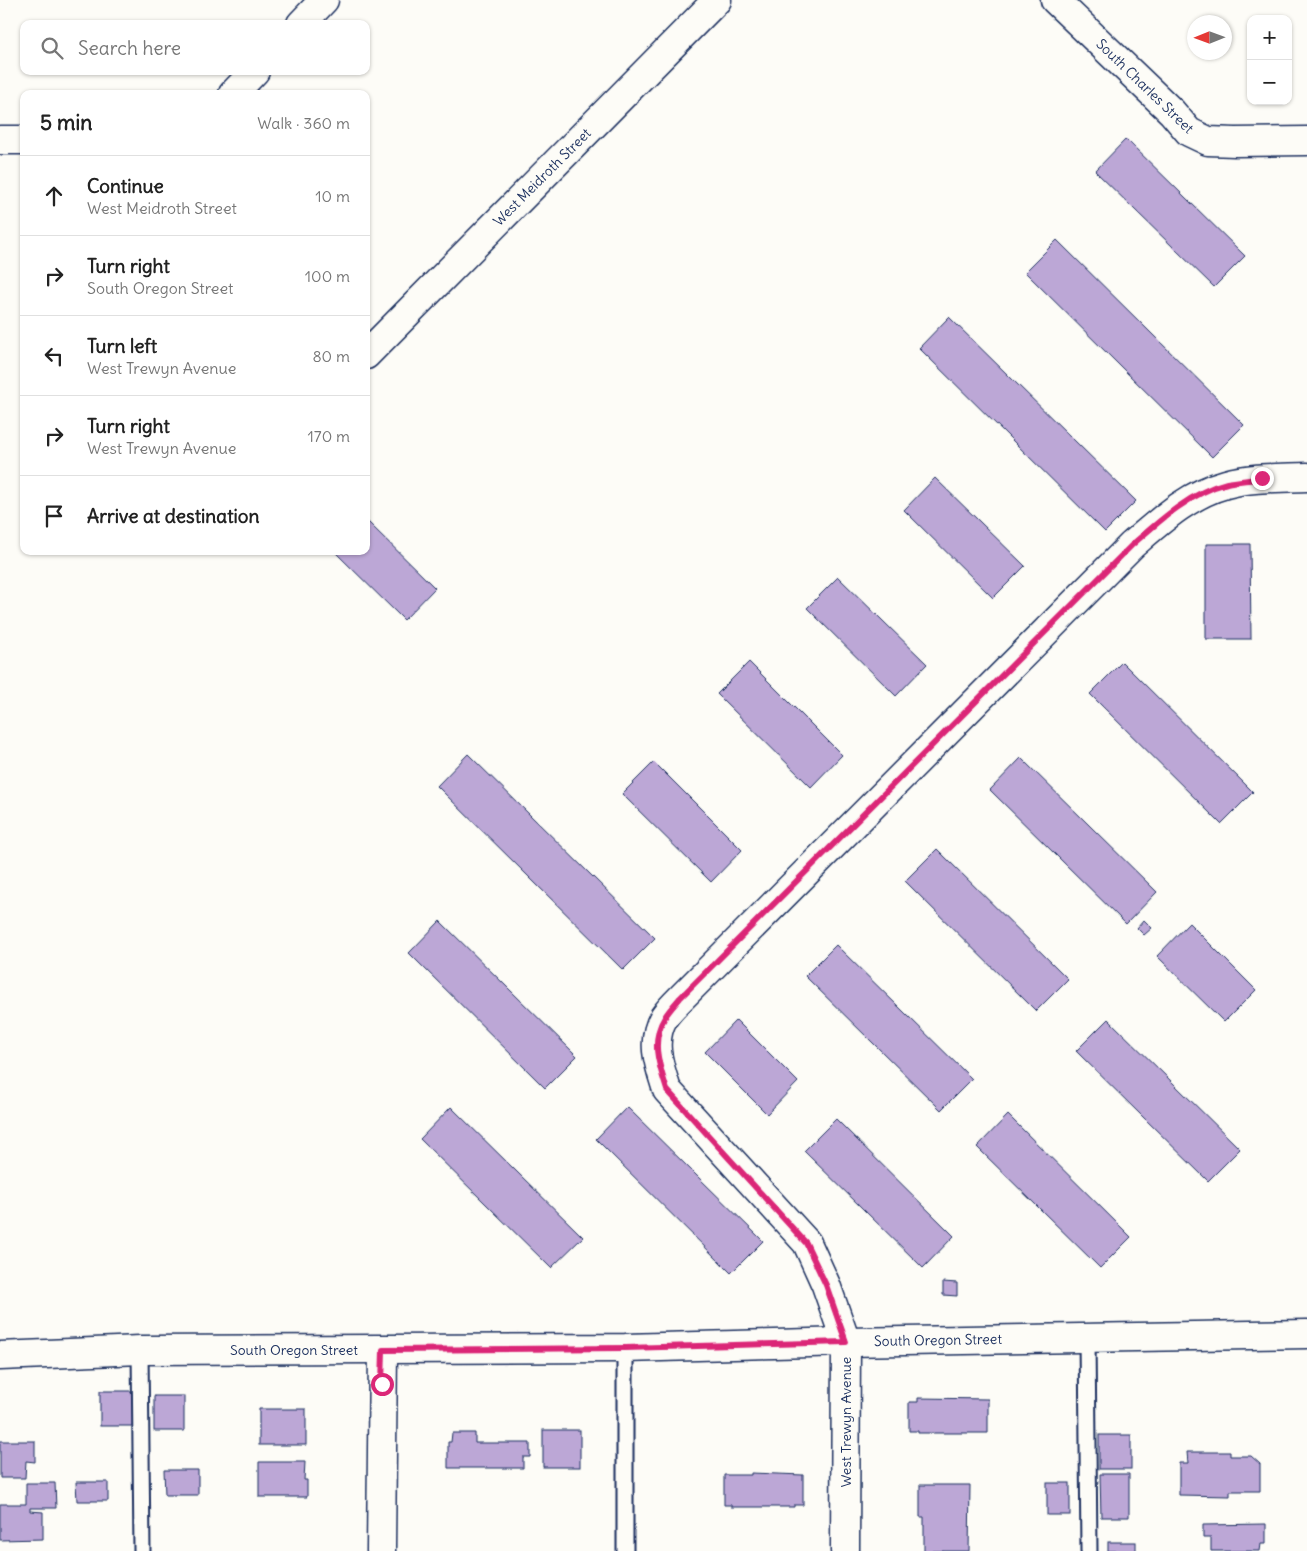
<!DOCTYPE html>
<html lang="en">
<head>
<meta charset="utf-8">
<style>
  body { margin:0; font-family:Delius,sans-serif; background:#f6f6f6; color:#222 }
  .controls { position:absolute; right:15px; top:15px; display:grid; overflow:hidden; border-radius:10px; box-shadow:0 1px 4px #0004 }
  .controls button { width:45px; height:45px; display:grid; place-items:center; padding:0; border:0; border-bottom:1px solid #e0e0e0; background:#fff; color:#222; font:25px sans-serif }
  .compass { position:absolute; left:1187px; top:15px; width:45px; height:45px; border-radius:50%; background:#fff; box-shadow:0 1px 4px #0004; rotate:269deg }
  .stop { position:absolute; width:15px; height:15px; margin:-11px; border:4px solid #db2777; border-radius:50%; background:#fff }
  .stop.end { background:#db2777; border-color:#fff; box-shadow:0 1px 5px #0008 }
  .list { margin:0; padding:0; list-style:none }
  h2 { display:flex; justify-content:space-between; align-items:center; height:65px; margin:0; padding:0 20px; font-size:21px }
  h2 small { font-size:16px; font-weight:400; color:#767676 }
  .list li { display:grid; grid-template-columns:32px 1fr auto; gap:15px; align-items:center; box-sizing:border-box; height:80px; padding:0 20px; border-top:1px solid #e0e0e0 }
  .list b { display:block; font-size:19px; white-space:nowrap }
  .list p { margin:0; font-size:16px; white-space:nowrap; color:#767676 }
  .list em { font-size:16px; font-style:normal; color:#767676 }
  .icon { flex:none; width:28px; height:28px; fill:none; stroke:currentColor; stroke-width:2; stroke-linecap:round; stroke-linejoin:round }
  .map { position:relative; flex:none; width:1307px; height:1551px; overflow:hidden }
  .search { position:absolute; background:#fff; box-shadow:0 1px 4px #0004; left:20px; top:20px; width:350px; height:55px; display:flex; align-items:center; gap:12px; box-sizing:border-box; padding:0 18px; border-radius:10px; color:#767676; font-size:19px }
  .panel { position:absolute; background:#fff; box-shadow:0 1px 4px #0004; left:20px; top:90px; width:350px; height:465px; border-radius:10px }
  .map>svg:first-child { display:block }
</style>
</head>
<body>
<div class="map">
<svg width="1307" height="1551" viewBox="0 0 1307 1551">
  <rect width="100%" height="100%" fill="#fdfcf7"/>
  <filter id="ink" filterUnits="userSpaceOnUse"><feTurbulence type="fractalNoise" baseFrequency=".02" numOctaves="2"/><feDisplacementMap in="SourceGraphic" scale="10" xChannelSelector="R" yChannelSelector="G"/><feConvolveMatrix kernelMatrix="1 2 1 2 8 2 1 2 1" color-interpolation-filters="sRGB"/></filter>
  <g filter="url(#ink)">
    <g fill="#bca7d6" stroke="#1b2f5e">
      <polygon points="1126,139 1245,256 1214,287 1095,171"/>
      <polygon points="1057,240 1244,425 1212,457 1025,272"/>
      <polygon points="949,317 1136,501 1105,532 919,348"/>
      <polygon points="935,478 1025,566 993,598 904,510"/>
      <polygon points="366,520 435,588 404,620 334,551 366,551"/>
      <polygon points="1206,544 1250,544 1251,639 1206,639"/>
      <polygon points="838,577 927,664 896,696 807,608"/>
      <polygon points="749,662 842,755 811,787 717,694"/>
      <polygon points="1122,662 1253,792 1221,824 1090,694"/>
      <polygon points="468,754 655,938 623,970 437,786"/>
      <polygon points="1021,758 1157,892 1126,924 990,790"/>
      <polygon points="654,762 742,850 711,882 622,794"/>
      <polygon points="937,849 1068,979 1036,1011 905,881"/>
      <polygon points="1144,920 1152,928 1144,935 1137,928"/>
      <polygon points="440,921 577,1056 545,1088 409,953"/>
      <polygon points="1189,923 1256,990 1224,1022 1157,956"/>
      <polygon points="836,945 972,1079 941,1110 805,976"/>
      <polygon points="1108,1019 1240,1149 1208,1181 1076,1051"/>
      <polygon points="736,1020 798,1082 767,1114 705,1052"/>
      <polygon points="451,1107 583,1237 551,1268 420,1139"/>
      <polygon points="627,1107 763,1241 731,1273 596,1139"/>
      <polygon points="1008,1115 1131,1237 1100,1268 977,1147"/>
      <polygon points="836,1119 954,1236 923,1268 804,1151"/>
      <polygon points="943,1282 957,1283 957,1296 943,1295"/>
      <rect x="100" y="1391" width="33" height="35"/>
      <rect x="154" y="1396" width="30" height="35"/>
      <polygon points="918,1398 988,1399 988,1433 918,1433 918,1431 909,1431 909,1402 918,1402"/>
      <rect x="259" y="1409" width="47" height="36"/>
      <rect x="543" y="1430" width="37" height="37"/>
      <polygon points="452,1433 475,1433 475,1443 530,1443 530,1457 523,1457 523,1468 448,1468 448,1442 451,1442"/>
      <rect x="1099" y="1435" width="32" height="34"/>
      <polygon points="0,1441 35,1441 35,1462 26,1461 25,1478 0,1478"/>
      <polygon points="1187,1452 1230,1452 1230,1456 1251,1456 1260,1464 1260,1491 1230,1491 1230,1496 1179,1495 1179,1463 1188,1463"/>
      <polygon points="259,1462 305,1462 304,1480 307,1480 307,1497 259,1497"/>
      <polygon points="164,1470 198,1470 198,1495 165,1495"/>
      <polygon points="751,1473 803,1475 803,1505 794,1505 794,1507 731,1507 731,1505 724,1505 724,1475 751,1475"/>
      <polygon points="1100,1474 1129,1474 1129,1517 1101,1517"/>
      <polygon points="76,1482 108,1482 108,1501 77,1501"/>
      <polygon points="26,1483 55,1483 56,1508 30,1508 30,1511 43,1512 43,1539 0,1540 0,1504 26,1504"/>
      <rect x="1047" y="1483" width="23" height="32"/>
      <polygon points="920,1485 970,1485 969,1551 924,1551 924,1517 920,1517"/>
      <polygon points="1266,1524 1266,1544 1261,1544 1260,1551 1211,1551 1211,1538 1203,1538 1203,1525"/>
      <rect x="1108" y="1542" width="28" height="9"/>
    </g>
    <g fill="none" stroke-linecap="round" stroke-linejoin="round">
      <g stroke="#1b2f5e" stroke-width="19">
        <g id="lane">
          <polyline points="1087,1338 1089,1551"/>
          <polyline points="625,1348 625,1551"/>
          <polyline points="140,1350 142,1551"/>
        </g>
      </g>
      <g stroke="#1b2f5e" stroke-width="31">
        <g id="street">
          <polyline points="1055,0 1172,112 1189,132 1208,141 1235,142 1307,141"/>
          <polyline points="301,24 324,0"/>
          <polyline points="233,94 255,71"/>
          <polyline points="0,140 24,140"/>
          <polyline points="366,355 717,0"/>
          <polyline points="0,1356 140,1350 625,1348 846,1342 1307,1334"/>
          <polyline points="381,1551 383,1350"/>
          <path d="M 845,1551 L 846,1342 L 826,1285 L 807,1243 L 667,1090 C 659,1065 650,1041 664,1017 C 669,1010 675,1004 680,999 L 1132,545 C 1160,521 1189,494 1226,484 C 1251,477 1281,478 1307,477"/>
        </g>
      </g>
      <use href="#lane" stroke="#fdfcf7" stroke-width="15"/>
      <use href="#street" stroke="#fdfcf7" stroke-width="28"/>
    </g>
  </g>
  <g fill="none" stroke-linecap="round" stroke-linejoin="round" filter="url(#ink)">
    <path stroke="#db2777" stroke-width="6" d="M 382,1384 L 383,1350 L 625,1348 L 846,1342 L 826,1285 L 806,1243 L 667,1090 C 659,1065 650,1041 665,1017 C 669,1010 675,1004 680,998 L 1132,545 C 1159,521 1191,492 1227,483 C 1238,481 1250,480 1262,478"/>
  </g>
  <g text-anchor="middle" stroke-width="4" stroke-linejoin="round" paint-order="stroke">
    <g font-size="14" fill="#1b2f5e" stroke="#fdfcf7">
      <text transform="translate(1145 86) rotate(44)" y="5">South Charles Street</text>
      <text transform="translate(542 177) rotate(-45)" y="5">West Meidroth Street</text>
      <text transform="translate(938 1340) rotate(-1)" y="5">South Oregon Street</text>
      <text x="294" y="1355">South Oregon Street</text>
      <text transform="translate(846 1422) rotate(-90)" y="5">West Trewyn Avenue</text>
    </g>
  </g>
</svg>
<div class="controls">
<button>+</button>
<button>−</button>
</div>
<svg class="compass" viewBox="-18 -18 36 36"><path d="M0-13l5 13h-10z" fill="#e53935"/><path d="M0 13l5-13h-10z" fill="#767676"/></svg>
<div class="stop" style="left:382px;top:1384px"></div>
<div class="stop end" style="left:1262px;top:478px"></div>
<div class="search"><svg class="icon" aria-label="search" viewBox="0 0 24 24"><circle cx="10" cy="10" r="6"/><path d="M15 15l6 6"/></svg>Search here</div>
<section class="panel">
<h2>5 min<small>Walk · 360 m</small></h2>
<ul class="list">
<li><svg class="icon" aria-label="ahead" viewBox="0 0 24 24"><path d="M12 20V5M6 11l6-6 6 6"/></svg><div><b>Continue</b><p>West Meidroth Street</p></div><em>10 m</em></li>
<li><svg class="icon" aria-label="right" viewBox="0 0 24 24"><path d="M7 20v-9h11M14 6l5 5-5 5"/></svg><div><b>Turn right</b><p>South Oregon Street</p></div><em>100 m</em></li>
<li><svg class="icon" aria-label="left" viewBox="0 0 24 24"><path d="M17 20v-9H6M10 6l-5 5 5 5"/></svg><div><b>Turn left</b><p>West Trewyn Avenue</p></div><em>80 m</em></li>
<li><svg class="icon" aria-label="right" viewBox="0 0 24 24"><path d="M7 20v-9h11M14 6l5 5-5 5"/></svg><div><b>Turn right</b><p>West Trewyn Avenue</p></div><em>170 m</em></li>
<li><svg class="icon" aria-label="arrive" viewBox="0 0 24 24"><path d="M6 21V4h12l-3 4 3 4H6"/></svg><div><b>Arrive at destination</b></div></li>
</ul>
</section>
</div>
</body>
</html>
